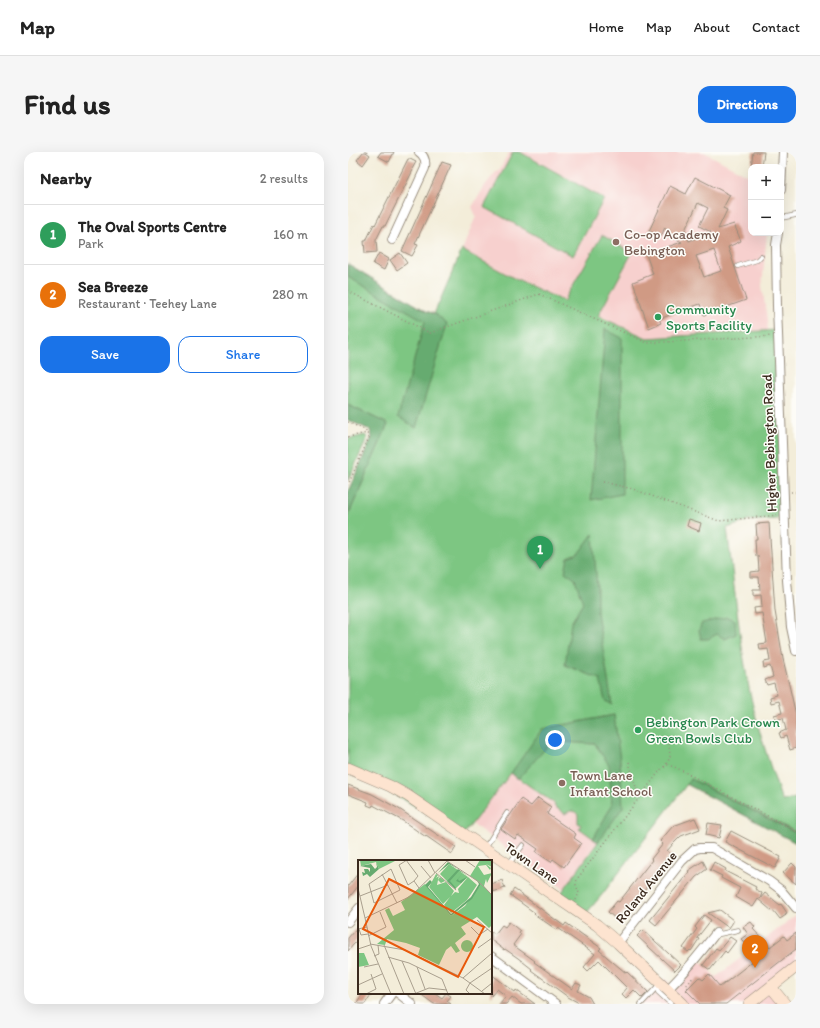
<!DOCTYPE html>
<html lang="en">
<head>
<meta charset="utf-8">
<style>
  body { margin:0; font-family:Itim,sans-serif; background:#f6f6f6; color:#222 }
  .controls { position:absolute; right:12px; top:12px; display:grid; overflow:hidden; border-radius:8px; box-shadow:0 4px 16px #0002 }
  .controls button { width:36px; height:36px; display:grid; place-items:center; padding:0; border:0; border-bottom:1px solid #e0e0e0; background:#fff; color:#222; font:20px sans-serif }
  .you { position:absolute; left:207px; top:588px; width:14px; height:14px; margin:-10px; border:3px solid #fff; border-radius:50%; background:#1a73e8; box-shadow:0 0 0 6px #1a73e833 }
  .badge { display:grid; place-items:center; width:26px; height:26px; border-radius:50%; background:#1a73e8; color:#fff; font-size:13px; font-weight:700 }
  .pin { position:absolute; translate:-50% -33px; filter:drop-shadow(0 1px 2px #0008) }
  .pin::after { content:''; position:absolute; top:21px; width:14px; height:12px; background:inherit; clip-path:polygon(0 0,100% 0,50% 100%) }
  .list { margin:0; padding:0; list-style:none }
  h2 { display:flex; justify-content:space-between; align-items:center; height:52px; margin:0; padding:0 16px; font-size:17px }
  h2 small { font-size:13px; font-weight:400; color:#767676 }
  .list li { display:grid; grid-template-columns:26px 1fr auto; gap:12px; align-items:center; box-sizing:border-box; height:60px; padding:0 16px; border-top:1px solid #e0e0e0 }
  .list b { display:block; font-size:15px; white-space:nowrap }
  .list p { margin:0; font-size:13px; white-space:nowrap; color:#767676 }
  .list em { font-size:13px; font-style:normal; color:#767676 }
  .actions { display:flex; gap:8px; padding:12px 16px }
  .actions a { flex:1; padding:9px 0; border:1px solid #1a73e8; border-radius:12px; text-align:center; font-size:14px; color:#1a73e8 }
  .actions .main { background:#1a73e8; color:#fff }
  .map { position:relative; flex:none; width:448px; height:852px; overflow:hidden; border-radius:12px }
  header { display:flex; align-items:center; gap:24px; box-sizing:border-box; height:56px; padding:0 20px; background:#fff; border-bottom:1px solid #e0e0e0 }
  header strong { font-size:19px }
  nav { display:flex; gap:22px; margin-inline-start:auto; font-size:14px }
  .intro { display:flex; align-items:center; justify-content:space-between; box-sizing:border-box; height:96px; padding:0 24px }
  h1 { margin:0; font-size:28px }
  .button { padding:10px 18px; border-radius:12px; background:#1a73e8; color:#fff; font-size:14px; font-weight:700 }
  main { display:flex; gap:24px; padding:0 24px }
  aside { flex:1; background:#fff; border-radius:12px; box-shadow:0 4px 16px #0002 }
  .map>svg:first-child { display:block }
</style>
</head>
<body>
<header>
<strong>Map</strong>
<nav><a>Home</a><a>Map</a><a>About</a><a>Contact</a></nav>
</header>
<div class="intro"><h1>Find us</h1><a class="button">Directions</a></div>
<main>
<aside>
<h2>Nearby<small>2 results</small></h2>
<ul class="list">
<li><span class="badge" style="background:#2e9e5b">1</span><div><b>The Oval Sports Centre</b><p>Park</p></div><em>160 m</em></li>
<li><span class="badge" style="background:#e8710a">2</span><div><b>Sea Breeze</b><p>Restaurant · Teehey Lane</p></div><em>280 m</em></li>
</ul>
<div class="actions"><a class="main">Save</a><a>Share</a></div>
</aside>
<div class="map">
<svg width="448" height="852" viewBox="0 0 448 852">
  <rect width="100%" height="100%" fill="#fdfcf7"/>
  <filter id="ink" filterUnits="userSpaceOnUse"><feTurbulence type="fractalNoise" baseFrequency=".025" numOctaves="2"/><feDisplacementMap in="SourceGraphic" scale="8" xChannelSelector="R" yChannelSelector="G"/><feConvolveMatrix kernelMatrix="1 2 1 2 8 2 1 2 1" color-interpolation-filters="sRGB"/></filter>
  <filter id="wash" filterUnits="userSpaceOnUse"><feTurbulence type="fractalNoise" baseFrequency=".012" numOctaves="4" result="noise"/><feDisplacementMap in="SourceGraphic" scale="16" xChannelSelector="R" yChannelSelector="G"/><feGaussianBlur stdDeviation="0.9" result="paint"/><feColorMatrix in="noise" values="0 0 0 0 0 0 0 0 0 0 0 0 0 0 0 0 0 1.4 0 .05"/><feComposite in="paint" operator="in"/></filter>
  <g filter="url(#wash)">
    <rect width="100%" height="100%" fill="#f3edd9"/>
    <g fill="#f7d0ce">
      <polygon points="162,0 356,0 403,25 403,81 419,81 414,134 419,167 419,178 299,186 173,130 114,98 128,64 124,55 138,32 148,20 152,18 157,7"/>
      <polygon points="194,577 275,655 216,737 124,672"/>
      <polygon points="448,763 448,809 420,831 437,852 290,852 317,826 326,836 351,808 368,825"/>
    </g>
    <g fill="#7dc682" stroke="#5c7850" fill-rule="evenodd">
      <polygon points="165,0 172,0 256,47 225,104 136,55"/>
      <path d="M 254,83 L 284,101 L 250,164 L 299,186 L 429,178 L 436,362 L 429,367 L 400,369 L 379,376 C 386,431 391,487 402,541 C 410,578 422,613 434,649 L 448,646 L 448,680 L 343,627 L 253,744 L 235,765 L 209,747 L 250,690 L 231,676 L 233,673 L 230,671 L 230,663 C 227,658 222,658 217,662 L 206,654 L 207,652 L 163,621 L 116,682 L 0,616 L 0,364 L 40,272 L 0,253 L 0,112 L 78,159 L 86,162 L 114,98 L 173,130 L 216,149 ZM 266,563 L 247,592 L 215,590 L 195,577 Z"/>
      <polygon points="17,283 19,285 19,287 0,329 0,287"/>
    </g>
    <g fill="#66ab70" stroke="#506a47">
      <polygon points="0,112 78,159 87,162 99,172 68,276 50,265 77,169 0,125"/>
      <polygon points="257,177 274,186 274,342 243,348"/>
      <polygon points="0,253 40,272 0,364 0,339 24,285 22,278 0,268"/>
      <polygon points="245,382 249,435 249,460 264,552 257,549 252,527 217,513 223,471 235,451 227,427 217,420 220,406 230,402"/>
      <polygon points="379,465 387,468 388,482 377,487 369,482 360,487 353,487 351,478 354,471"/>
      <polygon points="266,563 272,608 275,655 250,690 245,687 264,653 261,613 247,592 215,590 207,586 170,627 163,621 194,577"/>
      <polygon points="343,627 448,681 448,691 338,632"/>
    </g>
    <g id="blocks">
      <g fill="#d09a84" fill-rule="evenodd">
        <polygon points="15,0 18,0 22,3 15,13 9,8"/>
        <polygon points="33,0 46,0 41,10 30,4"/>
        <polygon points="405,0 416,0 414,15 403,15"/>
        <polygon points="60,7 62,7 68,10 64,17 65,18 37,74 35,74 28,88 29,100 17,101 16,89 18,89 26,72 27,73"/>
        <polygon points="94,10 103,13 67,92 70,93 64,104 54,99"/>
        <path d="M 347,25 L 382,43 L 375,56 L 379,58 L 370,77 L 386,72 L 393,89 L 380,95 L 398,148 L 356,163 L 352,152 L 311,167 L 313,171 L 301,176 L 285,130 L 305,122 L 298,102 L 334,90 L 322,84 L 317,75 L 313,85 L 301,79 L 322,34 L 338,42 ZM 350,51 L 360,56 L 351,74 L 363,80 L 341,89 L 337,78 ZM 366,98 L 373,119 L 356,125 L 348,104 Z"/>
        <polygon points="31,101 41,107 36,118 25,112"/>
        <polygon points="52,101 59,111 49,118 42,108"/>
        <polygon points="341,367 353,371 351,379 339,374"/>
        <polygon points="421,371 427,459 435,507 448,563 448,596 442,598 438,584 433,586 431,581 438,578 435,566 427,568 426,563 434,561 431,549 423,551 422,545 429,543 426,531 419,533 417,528 425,525 422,514 416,516 415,510 422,509 420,497 412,498 411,492 419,491 414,461 407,462 406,456 414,455 413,443 405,444 405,438 412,438 411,425 403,425 403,420 411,419 410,404 408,404 407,387 409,387 408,372"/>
        <polygon points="0,633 24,642 51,657 108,695 104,702 78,684 78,685 55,669 25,653 24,655 19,653 20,650 0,642"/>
        <polygon points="190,646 203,655 199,662 228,682 226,686 233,691 216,715 205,707 203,710 188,700 190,697 170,683 167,687 153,677 173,647 183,654"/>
        <polygon points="347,666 352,677 333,684 325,692 319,699 323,702 311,716 312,717 308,723 285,752 284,751 269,768 260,760 269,749 271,750 304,708 303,707 315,692 312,689 325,674"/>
        <polygon points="360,671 374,673 371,686 358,683"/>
        <polygon points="383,679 433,705 427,716 377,690"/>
        <polygon points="355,709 359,717 348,725 308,773 302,768 341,720 340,719"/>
        <polygon points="366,710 378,717 377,719 408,735 407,737 414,741 412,747 417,741 432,753 433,752 439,761 437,762 438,763 432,767 425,758 424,759 410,747 405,755 388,745 392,736 373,726 374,724 362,718"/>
        <polygon points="444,711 448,715 448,732 435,721"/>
        <polygon points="11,720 11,733 0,747 0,734"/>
        <polygon points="154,728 157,736 145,740 143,732"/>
        <polygon points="166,737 216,774 218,771 253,796 251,798 259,805 278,821 279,820 300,840 294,846 286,838 278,846 274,842 279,836 251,808 240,819 236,815 247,802 210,776 209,778 196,769 186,762 187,761 162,743"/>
        <polygon points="372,758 385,768 385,770 381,776 360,761"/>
        <polygon points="356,763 363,768 349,786 351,787 343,799 342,798 340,800 335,796 349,777 347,775"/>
        <polygon points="161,770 172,779 171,781 173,782 165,793 187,809 186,810 224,837 228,831 233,833 230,839 241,845 245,852 233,852 220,845 183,818 184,817 170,806 157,797 156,798 143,788 143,779 147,782 154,773 157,775"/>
        <polygon points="403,770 407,775 405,777 422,795 436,784 439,788 448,781 448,797 378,852 352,852 338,838 351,825 355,828 361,822 372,835 410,805 399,790 397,791 393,787 400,782 395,775"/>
        <polygon points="11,773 11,786 0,799 0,786"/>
        <polygon points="295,778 333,813 327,819 289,784"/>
        <polygon points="382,785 388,789 379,801 377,799 362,818 355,813 368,796 371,798"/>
        <polygon points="143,822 167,840 168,838 187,852 173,852 164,845 158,852 151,852 158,844 149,837 143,844"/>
        <polygon points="15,841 24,841 17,852 8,852"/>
        <polygon points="71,841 87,841 94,846 98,841 103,844 99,849 103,852 86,852"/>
      </g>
    </g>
  </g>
  <g filter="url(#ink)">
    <use href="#blocks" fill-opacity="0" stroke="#978c7c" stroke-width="1"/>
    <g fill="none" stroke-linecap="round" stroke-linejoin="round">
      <g stroke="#978c7c" stroke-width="5.5">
        <g id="lane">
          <polyline points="433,66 448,63"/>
          <polyline points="390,114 409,108 413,104"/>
          <polyline points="137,696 159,661"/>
          <polyline points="160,713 175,693"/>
          <polyline points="367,783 390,778"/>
          <polyline points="313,832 309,835 310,840 323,852"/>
          <polyline points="293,852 309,835"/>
        </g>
      </g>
      <g stroke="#978c7c" stroke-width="10">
        <g id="street">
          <polyline points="433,38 435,0"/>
          <polyline points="430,81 428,93 429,154 439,428 443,475 448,499"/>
          <path d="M 44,88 L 77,16 C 78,9 77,4 71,0"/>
          <polyline points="0,770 11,756"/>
          <polyline points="270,791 334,709 347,697 352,696 364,696 421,729 433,738 448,756"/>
          <polyline points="143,804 208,852"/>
          <path d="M 320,837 C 338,820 353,800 368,781"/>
          <polyline points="50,841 64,852"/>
          <polyline points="36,852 44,841"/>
        </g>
      </g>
      <g stroke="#978c7c" stroke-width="12">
        <g id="secondary">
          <polyline points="0,616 42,634 60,644 249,773 270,791 335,852"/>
          <polyline points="423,835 437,852"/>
          <polyline points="401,852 448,815"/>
        </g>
      </g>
      <g stroke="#978c7c" stroke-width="1.5" stroke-dasharray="1 3" stroke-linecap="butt">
        <polyline points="0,139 82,181 191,142 299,191 424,184"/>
        <polyline points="0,270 17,278 19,281"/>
        <polyline points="0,285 19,281 21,286 0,333"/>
        <polyline points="255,330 285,337 371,369 430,363"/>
        <polyline points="443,340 448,340"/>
        <polyline points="281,610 289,639 293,644"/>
        <polyline points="316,615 322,606 321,591"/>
        <polyline points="228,748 231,741 228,733 229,727 314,616 320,613 329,616 448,679"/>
        <polyline points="340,836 338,834 344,827 342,825"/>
      </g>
      <use href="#lane" stroke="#fff" stroke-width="4"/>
      <use href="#street" stroke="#fff" stroke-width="8"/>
      <use href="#secondary" stroke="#fde4d0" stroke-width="11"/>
    </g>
  </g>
  <g fill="#8d6e63" stroke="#fdfcf7" stroke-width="1.5">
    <circle cx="268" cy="90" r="4"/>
    <circle cx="214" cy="631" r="4"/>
  </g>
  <g fill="#2e9e5b" stroke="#fdfcf7" stroke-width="1.5">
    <circle cx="310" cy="165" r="4"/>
    <circle cx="290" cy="578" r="4"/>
  </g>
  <g text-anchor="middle" stroke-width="3" stroke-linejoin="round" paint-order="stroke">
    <g font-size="14" fill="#785e54" stroke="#fdfcf7" text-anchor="start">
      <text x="276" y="87">Co-op Academy<tspan x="276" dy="16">Bebington</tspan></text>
      <text x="222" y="628">Town Lane<tspan x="222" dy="16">Infant School</tspan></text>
    </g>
    <g font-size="14" fill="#27864d" stroke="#fdfcf7" text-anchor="start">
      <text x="318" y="162">Community<tspan x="318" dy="16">Sports Facility</tspan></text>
      <text x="298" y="575">Bebington Park Crown<tspan x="298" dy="16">Green Bowls Club</tspan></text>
    </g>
    <g font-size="14" fill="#3b2a1e" stroke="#fdfcf7">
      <text transform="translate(421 291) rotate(-92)" y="5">Higher Bebington Road</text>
      <text transform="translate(184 711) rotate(35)" y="5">Town Lane</text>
      <text transform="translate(298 735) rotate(-51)" y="5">Roland Avenue</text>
    </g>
  </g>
  <g transform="translate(10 708)">
    <rect width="134" height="134" fill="#f3edd9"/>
    <path d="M 2,0 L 39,0 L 21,9 L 18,2 L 3,6 ZM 122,0 L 134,0 L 134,7 L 128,4 L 133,8 L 132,10 L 128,5 L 120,6 L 126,15 L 134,13 L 129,23 L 128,19 L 126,26 L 134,35 L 134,65 L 131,68 L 119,57 L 103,67 L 108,74 L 97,83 L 102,91 L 98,93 L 93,86 L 88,90 L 81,105 L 60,95 L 62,88 L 48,83 L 29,79 L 27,85 L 19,84 L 36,70 L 27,50 L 31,48 L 35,56 L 47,50 L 43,42 L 67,24 L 93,56 L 107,46 L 123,24 L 112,16 ZM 91,4 L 110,17 L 97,29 L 82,14 ZM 78,14 L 80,15 L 78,18 L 81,16 L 80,20 L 82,17 L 87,21 L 83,23 L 80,20 L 79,25 L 88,22 L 96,31 L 93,36 L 97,32 L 101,33 L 100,29 L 110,17 L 119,25 L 109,40 L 93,53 L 86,45 L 92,37 L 85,44 L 71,27 ZM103 86a6 6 0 1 1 12 0a6 6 0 1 1-12 0ZM 0,93 L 6,93 L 11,105 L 0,107 Z" fill="#7dc682"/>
    <path d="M 18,2 L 21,9 L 12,17 L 9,14 L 5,16 L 4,12 L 7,13 L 6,9 L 10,9 L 12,12 L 12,8 L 2,6 L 13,4 L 17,9 L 19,7 ZM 90,2 L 110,16 L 105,13 L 100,19 L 101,21 L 109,17 L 97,29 L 89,21 L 100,9 L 91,4 L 80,13 ZM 101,11 L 105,13 L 98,21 L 103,23 L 98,28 L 92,21 ZM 72,20 L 74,22 L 70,27 L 93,54 L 113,37 L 121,24 L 119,21 L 123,24 L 114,39 L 93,56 L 67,25 Z" fill="#66ab70" fill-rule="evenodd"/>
    <path fill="none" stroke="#a99f8e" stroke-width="1" d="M 48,0 L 60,16 L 56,21M 49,0 L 41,5 L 50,25 L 56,21 L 61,28M 70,0 L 77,13M 107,0 L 117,7M 89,1 L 121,22 L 134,35M 63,6 L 73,18M 33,9 L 42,30 L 16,43 L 11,24 ZM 78,13 L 98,30M 24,14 L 39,43M 0,28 L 7,58M 2,36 L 30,25M 119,60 L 134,73M 9,67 L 13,86 L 33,134M 113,67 L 121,75 L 130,69M 0,69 L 9,67 L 7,58 L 53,36 L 90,0M 1,69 L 3,75 L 10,74M 10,76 L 28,67 L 22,52M 12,84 L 47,90 L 105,118 L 134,93M 26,85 L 46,134M 120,88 L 134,78M 0,89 L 12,85M 16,96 L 21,94 L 20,85M 30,97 L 51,103 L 84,119 L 90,134M 44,101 L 58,134M 6,107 L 20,104M 59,107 L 67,129M 105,118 L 127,134M 112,123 L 134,108M 112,123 L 108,130 L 112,134M 0,125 L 24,114M 124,131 L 134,123M 8,134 L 18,129 L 13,114M 56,134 L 71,128 L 89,130"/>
    <path fill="#e8590c" fill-opacity="0.15" stroke="#e8590c" stroke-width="2" d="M 31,19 L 126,67 L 100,117 L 5,69 Z"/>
    <rect width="134" height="134" fill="none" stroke="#3b2a1e" stroke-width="2"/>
  </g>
</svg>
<div class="controls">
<button>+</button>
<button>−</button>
</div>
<div class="you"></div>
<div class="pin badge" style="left:192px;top:417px;background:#2e9e5b">1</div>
<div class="pin badge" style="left:407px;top:816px;background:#e8710a">2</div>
</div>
</main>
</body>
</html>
